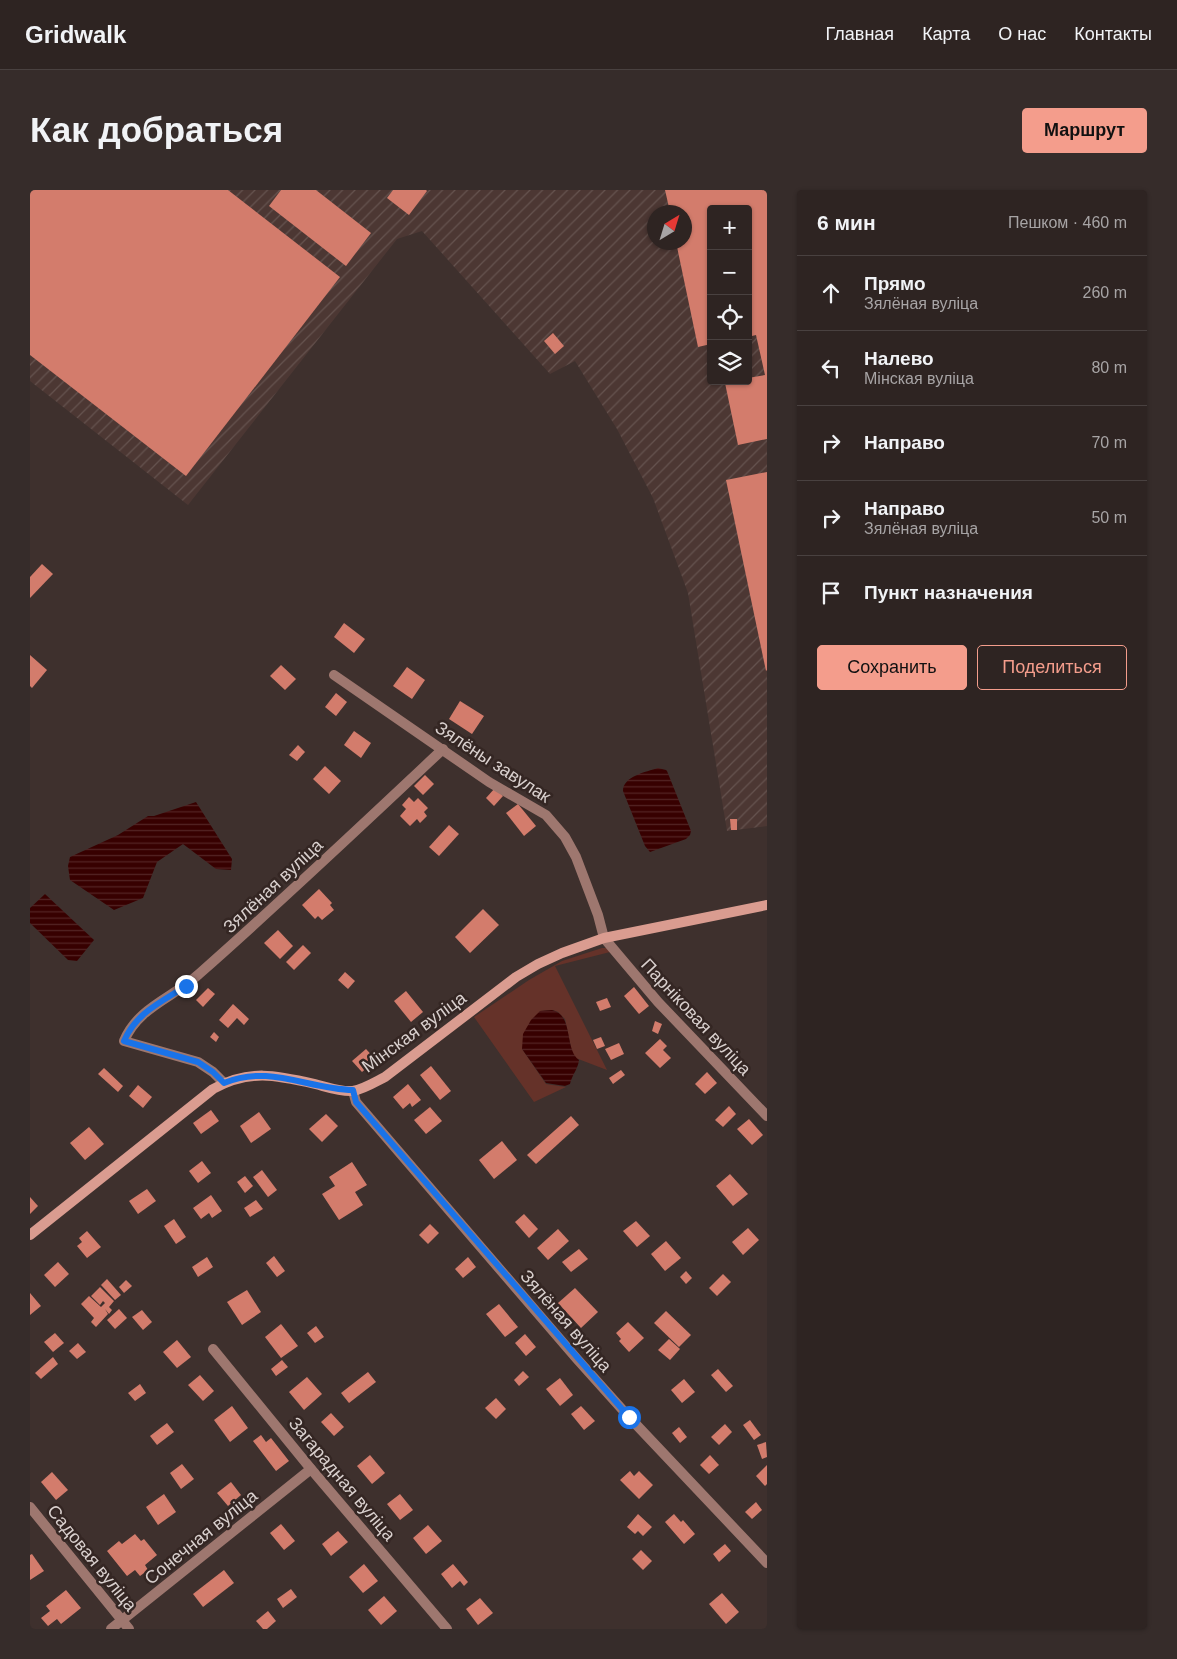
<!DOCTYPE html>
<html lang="ru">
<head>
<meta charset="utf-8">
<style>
  body { margin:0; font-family:Helvetica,sans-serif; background:#362c2a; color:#f1f3f6 }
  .controls { position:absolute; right:15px; top:15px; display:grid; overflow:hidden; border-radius:5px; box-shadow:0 1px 4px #0004 }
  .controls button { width:45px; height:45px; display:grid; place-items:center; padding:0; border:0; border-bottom:1px solid #494140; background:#2e2422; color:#f1f3f6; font:25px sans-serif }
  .compass { position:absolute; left:617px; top:15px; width:45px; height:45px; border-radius:50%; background:#2e2422; box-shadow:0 1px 4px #0004; rotate:38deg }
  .stop { position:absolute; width:15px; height:15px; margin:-11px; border:4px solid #1a73e8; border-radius:50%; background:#fff }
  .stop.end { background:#1a73e8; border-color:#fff; box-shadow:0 1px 5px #0008 }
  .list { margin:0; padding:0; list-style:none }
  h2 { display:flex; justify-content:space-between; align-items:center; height:65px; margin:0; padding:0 20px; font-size:21px }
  h2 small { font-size:16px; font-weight:400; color:#a7a4a5 }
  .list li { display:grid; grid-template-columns:32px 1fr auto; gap:15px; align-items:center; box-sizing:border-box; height:75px; padding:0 20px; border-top:1px solid #494140 }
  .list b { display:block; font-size:19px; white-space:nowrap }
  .list p { margin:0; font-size:16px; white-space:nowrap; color:#a7a4a5 }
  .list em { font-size:16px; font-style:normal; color:#a7a4a5 }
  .actions { display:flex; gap:10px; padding:15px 20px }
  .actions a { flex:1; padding:11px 0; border:1px solid #f49d8c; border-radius:5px; text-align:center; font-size:18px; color:#f49d8c }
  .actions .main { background:#f49d8c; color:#111 }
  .icon { flex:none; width:28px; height:28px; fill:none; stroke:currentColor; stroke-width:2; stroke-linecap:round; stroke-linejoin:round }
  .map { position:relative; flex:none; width:737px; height:1439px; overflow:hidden; border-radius:5px }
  header { display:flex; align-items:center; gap:30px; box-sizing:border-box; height:70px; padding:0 25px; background:#2e2422; border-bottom:1px solid #494140 }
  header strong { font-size:24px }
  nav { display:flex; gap:28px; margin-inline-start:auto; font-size:18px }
  .intro { display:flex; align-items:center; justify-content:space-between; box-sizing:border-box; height:120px; padding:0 30px }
  h1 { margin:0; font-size:35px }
  .button { padding:12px 22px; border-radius:5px; background:#f49d8c; color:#111; font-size:18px; font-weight:700 }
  main { display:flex; gap:30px; padding:0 30px }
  aside { flex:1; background:#2e2422; border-radius:5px; box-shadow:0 1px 4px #0004 }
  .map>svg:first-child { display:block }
</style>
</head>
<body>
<header>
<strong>Gridwalk</strong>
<nav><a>Главная</a><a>Карта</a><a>О нас</a><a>Контакты</a></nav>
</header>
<div class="intro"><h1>Как добраться</h1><a class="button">Маршрут</a></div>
<main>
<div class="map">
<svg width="737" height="1439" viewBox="0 0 737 1439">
  <defs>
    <pattern id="industrial-furrows" width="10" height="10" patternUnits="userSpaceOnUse" patternTransform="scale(1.25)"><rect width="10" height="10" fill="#4c3733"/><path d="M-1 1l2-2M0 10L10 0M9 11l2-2" fill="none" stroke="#65534f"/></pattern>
    <pattern id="water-rules" width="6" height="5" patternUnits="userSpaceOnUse" patternTransform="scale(1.25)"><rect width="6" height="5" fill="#370000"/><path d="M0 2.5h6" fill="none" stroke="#532424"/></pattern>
  </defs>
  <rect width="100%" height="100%" fill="#3e302d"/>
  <path fill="url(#industrial-furrows)" fill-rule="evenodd" d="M 0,0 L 737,0 L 737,636 L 697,641 L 658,403 L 623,308 L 587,239 L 545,171 L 520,184 L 392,41 L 367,49 L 158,315 L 0,191 ZM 681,19 L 718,19 L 718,191 L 681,191 ZM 624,22 L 654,22 L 654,52 L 624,52 Z"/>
  <polygon fill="#653229" points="572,758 576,758 580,762 525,776 577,880 543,867 535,829 528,822 523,820 510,821 492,859 516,894 536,897 504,912 444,827 499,790 532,771"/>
  <g fill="url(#water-rules)">
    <path d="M 628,578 L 636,580 L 637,581 L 661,641 L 660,645 L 656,649 L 620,662 L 615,656 L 593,601 C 593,586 616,582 628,578 Z"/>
    <polygon points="166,612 202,669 201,680 186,679 153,654 127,672 113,708 84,720 40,690 38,676 40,667 88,645 118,626 124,626"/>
    <polygon points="15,704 64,750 47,771 38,770 0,733 0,718"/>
    <path d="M 522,820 C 544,825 534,859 549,870 C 548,879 542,885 540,894 L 535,896 L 516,893 L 492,859 L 493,844 L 501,830 L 510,821 Z"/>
  </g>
  <g fill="#d37c6c">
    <polygon points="0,0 198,0 310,87 156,286 0,165"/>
    <polygon points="251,0 286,0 341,43 316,76 239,16"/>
    <polygon points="363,0 396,0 397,1 379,25 357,8"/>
    <polygon points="635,0 737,0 737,249 708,255 695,193 718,191 718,188 735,185 726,145 718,147 718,19 681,19 681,154 668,157 646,52 654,52 654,22 640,22"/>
    <polygon points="523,143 534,156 525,164 514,151"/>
    <polygon points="737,282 737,480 736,481 696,290"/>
    <polygon points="12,374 23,384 0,408 0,387"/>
    <polygon points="314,433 335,449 324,463 304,447"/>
    <polygon points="0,465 17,480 2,498 0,496"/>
    <polygon points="251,475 266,489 255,500 240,486"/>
    <polygon points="377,477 395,490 382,509 363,496"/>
    <polygon points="306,503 317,512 306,526 295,517"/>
    <polygon points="430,511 454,526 442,544 419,529"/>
    <polygon points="324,541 341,553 331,568 314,555"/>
    <polygon points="268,555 275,562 267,571 259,565"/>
    <polygon points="295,576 311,591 299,604 283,589"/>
    <polygon points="395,585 404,594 393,605 384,596"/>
    <polygon points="465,598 473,606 464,616 456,608"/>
    <polygon points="379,607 384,612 388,608 398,618 394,622 397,626 390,633 387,629 380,636 370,626 376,619 372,615"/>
    <polygon points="488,614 506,636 494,646 476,623"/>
    <polygon points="700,629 707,629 707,640 701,640"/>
    <polygon points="419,635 429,644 409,666 399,657"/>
    <polygon points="289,699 302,713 300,715 304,720 292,730 288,726 285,729 272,715"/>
    <polygon points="453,719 469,735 440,763 425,747"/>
    <polygon points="248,740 263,756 250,769 234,753"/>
    <polygon points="273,755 281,763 264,780 256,772"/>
    <polygon points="315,782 325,791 318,799 308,790"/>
    <polygon points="604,797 619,816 609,824 594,806"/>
    <polygon points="178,798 185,804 173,817 166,810"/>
    <polygon points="376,801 393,822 381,832 364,811"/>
    <polygon points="577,808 581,817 570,821 566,812"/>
    <polygon points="203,814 219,829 214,835 207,828 198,838 189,830"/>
    <polygon points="625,831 632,834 628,844 622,841"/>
    <polygon points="184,842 189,847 186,852 180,847"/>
    <polygon points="571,847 575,856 567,859 563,850"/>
    <polygon points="630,849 637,856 633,860 641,868 630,878 615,863"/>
    <polygon points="589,853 594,864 581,870 575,859"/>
    <polygon points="336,859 346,870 332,882 322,871"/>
    <polygon points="401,876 421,901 410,910 390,885"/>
    <polygon points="74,878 93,896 88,902 68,884"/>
    <polygon points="591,880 595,885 583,894 579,888"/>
    <polygon points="677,882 687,893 675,904 665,894"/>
    <polygon points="378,894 391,910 382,917 380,913 373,919 363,907"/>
    <polygon points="108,895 122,907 113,918 99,906"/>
    <polygon points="699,916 706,924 693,937 685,930"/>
    <polygon points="400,917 412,931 396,944 384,930"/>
    <polygon points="181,920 189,931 171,944 163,933"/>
    <polygon points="229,922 241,939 221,953 210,936"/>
    <polygon points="296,924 308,936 292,952 279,939"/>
    <polygon points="541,926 549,935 506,974 497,965"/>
    <polygon points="719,929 733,945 722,955 707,939"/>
    <polygon points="59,937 74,954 55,970 40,953"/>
    <polygon points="472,951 487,970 464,989 449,970"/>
    <polygon points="172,971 181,983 168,993 159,981"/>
    <polygon points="322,972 337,995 325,1002 333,1015 309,1030 292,1004 305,996 299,987"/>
    <polygon points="232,980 247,1000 238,1007 223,987"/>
    <polygon points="700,984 718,1004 703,1016 686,996"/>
    <polygon points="215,986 223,996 215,1003 207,992"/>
    <polygon points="117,999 126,1011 108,1024 99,1011"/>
    <polygon points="181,1005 192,1021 182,1028 179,1023 171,1029 163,1018"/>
    <polygon points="0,1007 8,1016 0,1024"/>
    <polygon points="226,1010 233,1019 220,1027 214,1018"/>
    <polygon points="494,1024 508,1039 499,1048 485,1032"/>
    <polygon points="144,1029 156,1047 146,1054 134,1036"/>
    <polygon points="606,1031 620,1046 607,1057 593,1041"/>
    <polygon points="400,1034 409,1043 398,1054 389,1045"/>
    <polygon points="718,1038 729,1050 713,1065 702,1052"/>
    <polygon points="528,1039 539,1051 518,1070 507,1058"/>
    <polygon points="57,1041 71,1057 57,1068 47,1056 52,1052 49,1048"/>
    <polygon points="636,1051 651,1068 635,1081 621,1064"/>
    <polygon points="549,1059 558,1069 541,1082 532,1072"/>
    <polygon points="244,1066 255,1081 247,1087 236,1073"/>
    <polygon points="177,1067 183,1077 168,1087 162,1077"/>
    <polygon points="438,1067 446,1077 433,1088 425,1079"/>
    <polygon points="28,1072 39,1084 25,1097 14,1085"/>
    <polygon points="656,1081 662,1088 656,1094 650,1087"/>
    <polygon points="693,1084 701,1092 687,1106 679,1098"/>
    <polygon points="77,1089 91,1105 85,1110 71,1095"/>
    <polygon points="96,1090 102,1096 94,1103 89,1097"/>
    <polygon points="70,1097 84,1111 79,1117 82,1120 79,1124 75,1119 78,1124 66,1137 61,1132 64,1128 51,1114 59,1106 71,1117 75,1113 73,1111 70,1115 61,1106"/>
    <polygon points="545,1098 568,1122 551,1138 528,1113"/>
    <polygon points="217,1100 231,1122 212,1135 197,1112"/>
    <polygon points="0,1103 11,1116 0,1125"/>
    <polygon points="469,1114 488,1137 475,1147 456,1124"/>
    <polygon points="89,1119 97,1128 85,1139 77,1130"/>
    <polygon points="112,1120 122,1132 113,1140 102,1127"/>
    <polygon points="636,1121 661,1145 649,1157 624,1133"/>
    <polygon points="598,1132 614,1148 599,1162 589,1151 591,1149 586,1143"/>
    <polygon points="251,1134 268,1156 251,1168 235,1147"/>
    <polygon points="286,1136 294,1147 285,1153 277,1143"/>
    <polygon points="25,1143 34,1153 23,1162 14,1152"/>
    <polygon points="495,1144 506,1157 496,1166 485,1153"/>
    <polygon points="639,1149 650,1159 640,1170 628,1160"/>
    <polygon points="147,1150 161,1167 147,1178 133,1162"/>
    <polygon points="48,1153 56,1162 47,1169 39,1161"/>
    <polygon points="23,1167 28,1174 11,1189 5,1183"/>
    <polygon points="252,1170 258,1177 246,1186 241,1179"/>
    <polygon points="688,1179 703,1196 696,1202 681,1185"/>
    <polygon points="493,1181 499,1187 489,1196 484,1190"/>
    <polygon points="338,1182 346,1192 319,1213 311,1203"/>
    <polygon points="170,1185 184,1201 173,1211 158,1195"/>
    <polygon points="277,1187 292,1204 274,1220 259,1202"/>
    <polygon points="530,1188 543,1205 530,1216 516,1199"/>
    <polygon points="654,1189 665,1202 652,1213 641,1200"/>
    <polygon points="110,1194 116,1203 105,1211 98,1203"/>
    <polygon points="466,1208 476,1219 466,1229 455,1218"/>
    <polygon points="202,1216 218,1238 200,1252 184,1230"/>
    <polygon points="551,1216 565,1231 554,1240 541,1224"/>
    <polygon points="301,1223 314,1237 304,1246 291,1232"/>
    <polygon points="720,1230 731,1245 724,1250 713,1235"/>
    <polygon points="137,1233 144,1242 127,1255 120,1246"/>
    <polygon points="695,1234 702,1242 689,1255 681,1247"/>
    <polygon points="649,1237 657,1247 650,1253 642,1243"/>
    <polygon points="231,1245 236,1252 241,1248 259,1271 246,1281 223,1251"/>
    <polygon points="736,1252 737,1267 732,1269 727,1255"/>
    <polygon points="340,1265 355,1283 342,1294 327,1276"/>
    <polygon points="680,1265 689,1275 679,1284 670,1275"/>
    <polygon points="152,1274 164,1289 151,1299 140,1283"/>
    <polygon points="737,1275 737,1294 735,1296 726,1286"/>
    <polygon points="600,1281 604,1286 609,1281 623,1295 609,1309 590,1290"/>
    <polygon points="22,1282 38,1300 26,1310 11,1292"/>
    <polygon points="201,1292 211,1305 198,1316 187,1303"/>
    <polygon points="134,1304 146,1322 128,1335 116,1317"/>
    <polygon points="370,1304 383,1320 370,1330 357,1314"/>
    <polygon points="726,1312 732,1320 722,1329 715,1322"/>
    <polygon points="608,1324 622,1337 613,1346 608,1341 605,1344 597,1337"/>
    <polygon points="644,1324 651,1332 653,1330 665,1344 654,1354 635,1332"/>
    <polygon points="251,1334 265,1351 254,1360 240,1343"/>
    <polygon points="398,1335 412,1351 396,1364 383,1348"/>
    <polygon points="308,1341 318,1352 301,1366 292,1354"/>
    <polygon points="105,1344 111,1351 114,1349 127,1365 115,1375 118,1380 110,1386 105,1380 97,1386 77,1361 89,1351 92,1354"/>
    <polygon points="695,1354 701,1361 689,1372 683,1364"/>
    <polygon points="611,1360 622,1371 613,1380 602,1369"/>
    <polygon points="2,1364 14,1381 0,1390 0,1365"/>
    <polygon points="334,1374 348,1391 333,1403 319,1387"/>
    <polygon points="423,1374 438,1392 434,1396 430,1391 422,1398 411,1384"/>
    <polygon points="194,1380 204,1393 173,1417 163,1404"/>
    <polygon points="261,1399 267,1407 253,1418 247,1409"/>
    <polygon points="36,1400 51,1418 31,1434 27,1429 18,1436 11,1428 20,1421 16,1416"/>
    <polygon points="692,1403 709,1422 696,1434 679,1414"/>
    <polygon points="354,1406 367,1421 351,1435 338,1420"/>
    <polygon points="450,1408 463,1423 448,1435 436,1419"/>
    <polygon points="238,1421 246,1431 237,1439 233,1439 226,1431"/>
  </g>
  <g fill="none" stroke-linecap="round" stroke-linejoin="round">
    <g stroke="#9e776f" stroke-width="10">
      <polyline points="304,485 459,592 516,625 535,647 546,667 568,725 574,748 628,812 737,926"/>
      <path d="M 194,893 L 183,882 L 168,872 L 94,851 C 108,817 143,808 169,784 C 252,711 332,635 413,559"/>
      <polyline points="323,901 326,912 332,919 547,1169 599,1227 737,1373"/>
      <polyline points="183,1159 281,1279 417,1439"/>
      <polyline points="0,1317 99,1439"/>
      <polyline points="81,1439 281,1279"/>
    </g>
    <path stroke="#da9c90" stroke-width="10" d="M 0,1045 L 183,899 C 219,879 246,885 285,894 C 297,897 310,902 323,901 C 334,899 345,892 355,887 L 486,787 L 508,774 L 532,763 L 574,748 L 737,715"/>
  </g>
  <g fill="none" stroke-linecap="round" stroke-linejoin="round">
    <path stroke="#1a73e8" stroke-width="6" d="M 156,796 C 131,812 106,823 94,851 L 168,872 L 183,882 L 194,893 C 240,874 277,899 323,900 L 326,912 L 332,919 L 599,1227"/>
  </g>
  <g text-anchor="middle" stroke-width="5" stroke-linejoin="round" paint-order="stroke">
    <g font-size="18" fill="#d9d0ce" stroke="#342623">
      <text transform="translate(463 572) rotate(33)" y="6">Зялёны завулак</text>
      <text transform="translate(243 696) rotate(-43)" y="6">Зялёная вуліца</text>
      <text transform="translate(666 827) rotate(47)" y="6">Парніковая вуліца</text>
      <text transform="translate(384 842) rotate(-36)" y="6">Мінская вуліца</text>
      <text transform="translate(536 1131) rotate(49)" y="6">Зялёная вуліца</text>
      <text transform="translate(312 1289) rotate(50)" y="6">Загарадная вуліца</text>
      <text transform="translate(171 1347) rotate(-39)" y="6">Сонечная вуліца</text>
      <text transform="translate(62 1368) rotate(51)" y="6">Садовая вуліца</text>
    </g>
  </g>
</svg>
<div class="controls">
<button>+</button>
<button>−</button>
<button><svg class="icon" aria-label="locate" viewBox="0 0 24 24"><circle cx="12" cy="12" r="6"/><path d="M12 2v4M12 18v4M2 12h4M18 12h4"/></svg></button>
<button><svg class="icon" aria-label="layers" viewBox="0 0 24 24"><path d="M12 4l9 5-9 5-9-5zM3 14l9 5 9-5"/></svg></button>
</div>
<svg class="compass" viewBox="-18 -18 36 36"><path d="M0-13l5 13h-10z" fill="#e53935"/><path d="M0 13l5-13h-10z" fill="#a7a4a5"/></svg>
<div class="stop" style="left:599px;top:1227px"></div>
<div class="stop end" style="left:156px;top:796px"></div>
</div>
<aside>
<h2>6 мин<small>Пешком · 460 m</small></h2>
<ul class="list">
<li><svg class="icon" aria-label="ahead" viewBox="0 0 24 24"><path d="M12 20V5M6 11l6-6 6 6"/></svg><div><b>Прямо</b><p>Зялёная вуліца</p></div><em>260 m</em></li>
<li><svg class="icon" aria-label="left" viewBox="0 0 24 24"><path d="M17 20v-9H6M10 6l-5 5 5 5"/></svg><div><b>Налево</b><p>Мінская вуліца</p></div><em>80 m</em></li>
<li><svg class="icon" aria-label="right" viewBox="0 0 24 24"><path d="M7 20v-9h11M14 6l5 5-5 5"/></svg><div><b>Направо</b></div><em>70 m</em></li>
<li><svg class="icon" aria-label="right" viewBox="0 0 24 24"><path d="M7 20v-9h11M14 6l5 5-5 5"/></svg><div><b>Направо</b><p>Зялёная вуліца</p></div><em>50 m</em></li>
<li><svg class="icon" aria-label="arrive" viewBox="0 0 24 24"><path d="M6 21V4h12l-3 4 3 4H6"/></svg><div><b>Пункт назначения</b></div></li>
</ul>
<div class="actions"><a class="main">Сохранить</a><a>Поделиться</a></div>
</aside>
</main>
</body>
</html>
